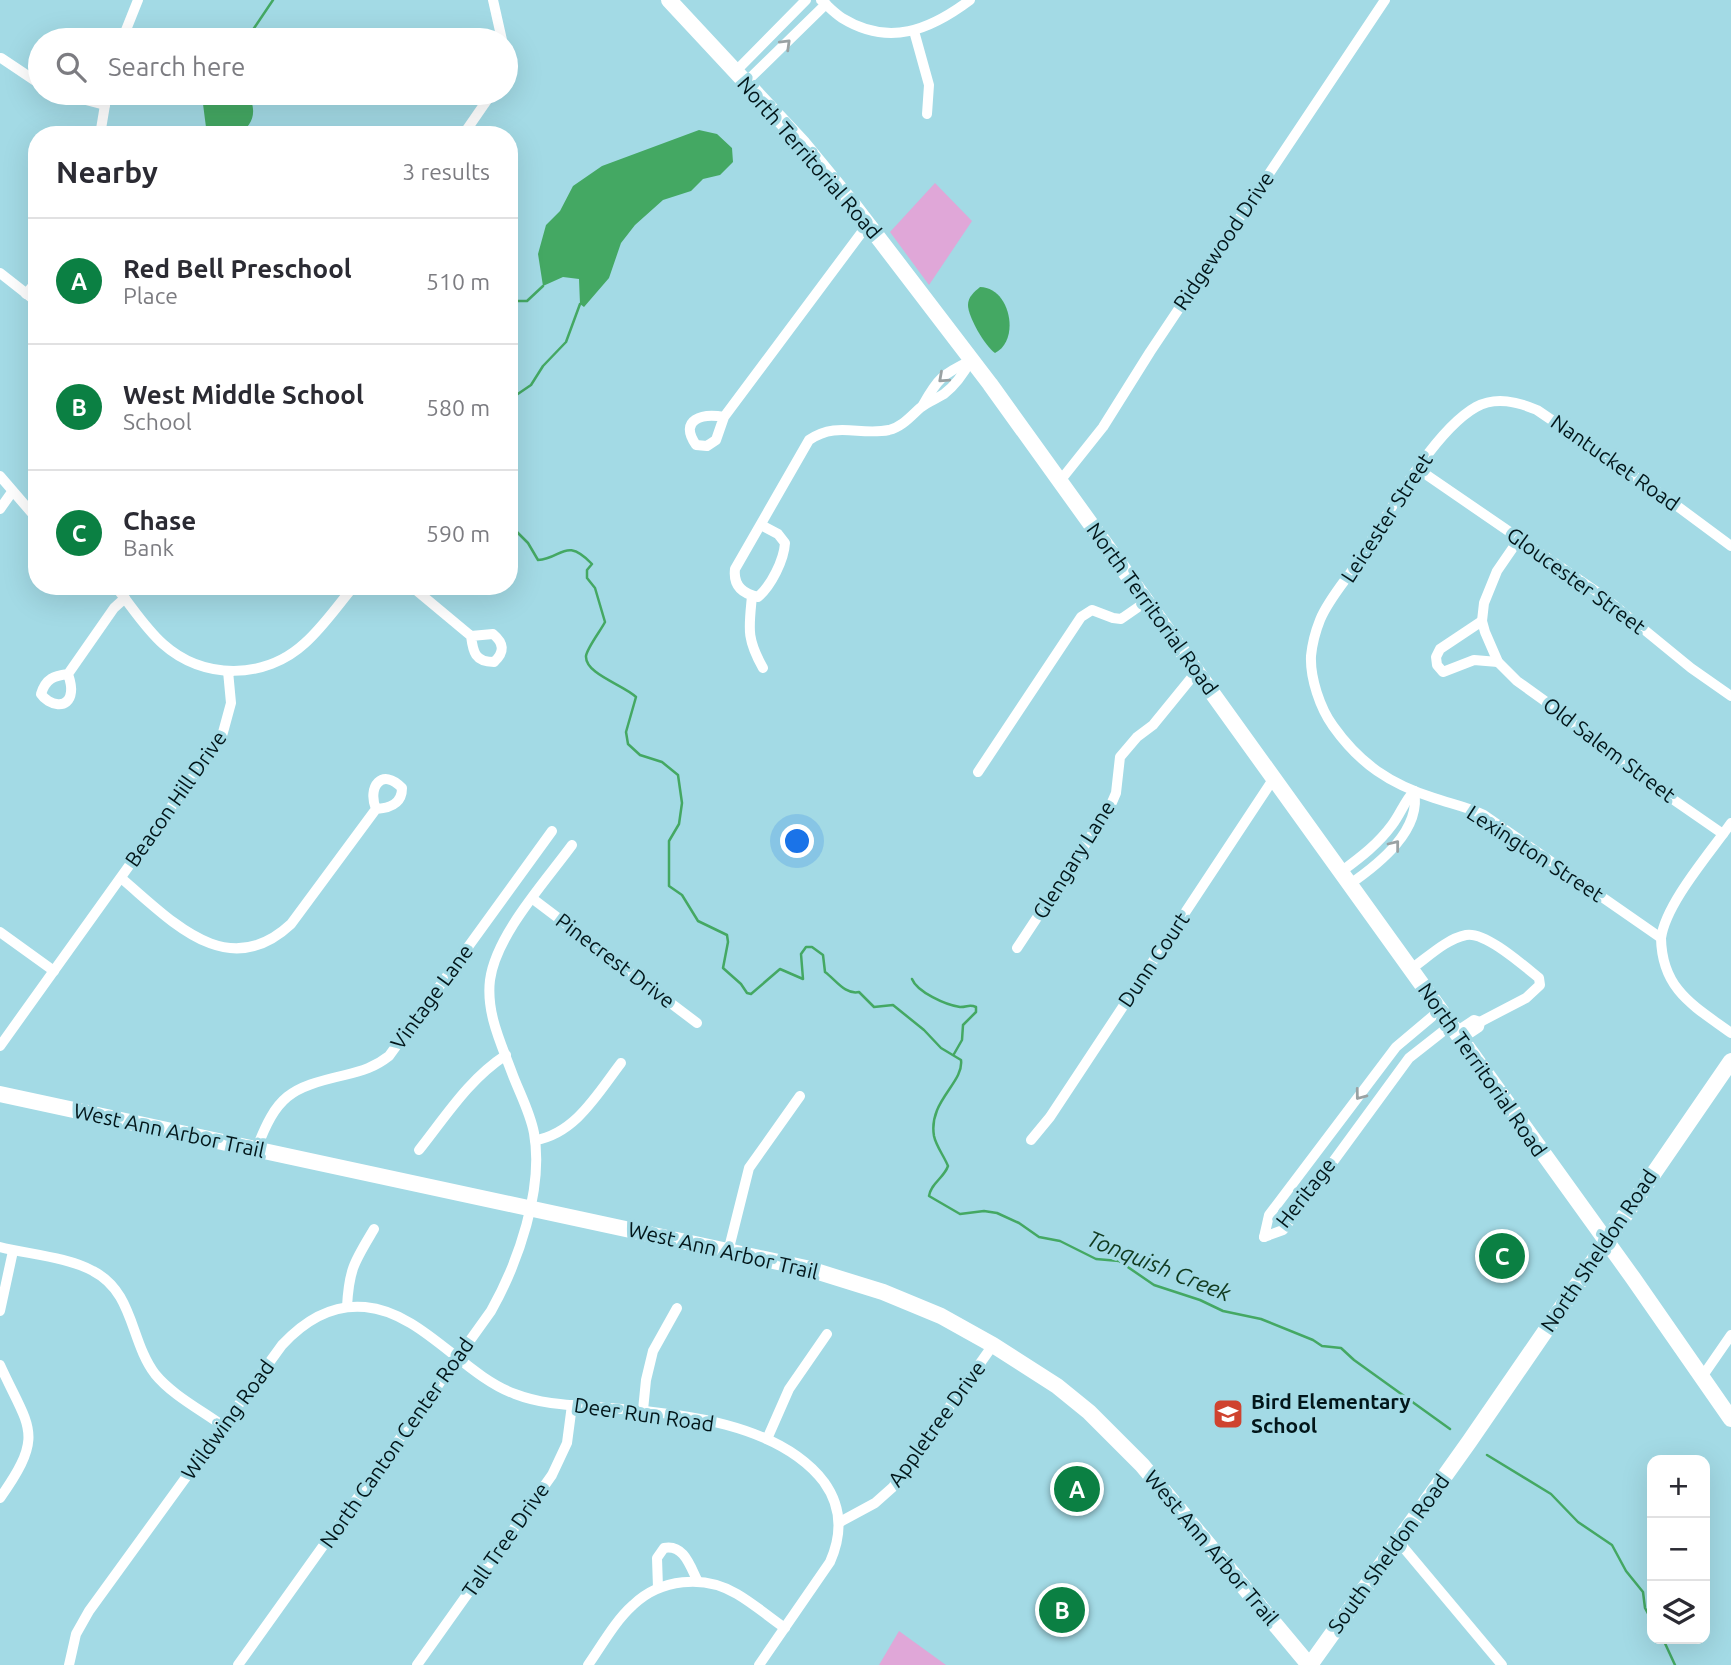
<!DOCTYPE html>
<html lang="en">
<head>
<meta charset="utf-8">
<style>
  body { margin:0; font-family:Ubuntu,sans-serif; background:#f7f7f7; color:#2b2b33 }
  .controls { position:absolute; right:21px; bottom:21px; display:grid; overflow:hidden; border-radius:14px; box-shadow:0 7px 28px #0002 }
  .controls button { width:63px; height:63px; display:grid; place-items:center; padding:0; border:0; border-bottom:2px solid #e1e1e2; background:#fff; color:#2b2b33; font:35px sans-serif }
  .you { position:absolute; left:798px; top:842px; width:24px; height:24px; margin:-18px; border:5px solid #fff; border-radius:50%; background:#1a73e8; box-shadow:0 0 0 10px #1a73e833 }
  .badge { display:grid; place-items:center; width:46px; height:46px; border-radius:50%; background:#0b8043; color:#fff; font-size:23px; font-weight:700 }
  .pin { position:absolute; translate:-50% -50%; border:4px solid #fff; box-shadow:0 2px 7px #0006 }
  .list { margin:0; padding:0; list-style:none }
  h2 { display:flex; justify-content:space-between; align-items:center; height:91px; margin:0; padding:0 28px; font-size:30px }
  h2 small { font-size:23px; font-weight:400; color:#7c7c81 }
  .list li { display:grid; grid-template-columns:46px 1fr auto; gap:21px; align-items:center; box-sizing:border-box; height:126px; padding:0 28px; border-top:2px solid #e1e1e2 }
  .list b { display:block; font-size:26px; white-space:nowrap }
  .list p { margin:0; font-size:23px; white-space:nowrap; color:#7c7c81 }
  .list em { font-size:23px; font-style:normal; color:#7c7c81 }
  .icon { flex:none; width:38px; height:38px; fill:none; stroke:currentColor; stroke-width:2; stroke-linecap:round; stroke-linejoin:round }
  .map { position:relative; flex:none; width:1731px; height:1665px; overflow:hidden }
  .search { position:absolute; background:#fff; box-shadow:0 7px 28px #0002; left:28px; top:28px; width:490px; height:77px; display:flex; align-items:center; gap:18px; box-sizing:border-box; padding:0 24px; border-radius:38px; color:#7c7c81; font-size:26px }
  .panel { position:absolute; background:#fff; box-shadow:0 7px 28px #0002; left:28px; top:126px; width:490px; height:469px; border-radius:28px }
  .map>svg:first-child { display:block }
</style>
</head>
<body>
<div class="map">
<svg width="1731" height="1665" viewBox="0 0 1731 1665">
  <rect width="100%" height="100%" fill="#a3dae5"/>
  <g fill="#e0a7d8">
    <polygon points="935,183 972,221 929,285 890,232"/>
    <polygon points="899,1631 946,1665 879,1665"/>
  </g>
  <g fill="#44a863">
    <path d="M 209,93 L 246,93 C 258,106 255,128 236,134 C 228,137 216,135 207,135 L 203,104 Z"/>
    <polygon points="699,130 717,134 732,148 733,162 720,175 703,179 691,191 663,200 635,225 621,243 609,278 584,307 580,304 579,279 563,277 543,286 538,254 546,225 560,211 573,186 602,166"/>
    <path d="M 980,287 C 1010,287 1021,340 995,353 C 985,346 968,317 968,305 C 968,297 974,292 980,287 Z"/>
  </g>
  <g fill="none" stroke-linecap="round" stroke-linejoin="round">
    <g stroke="#44a863" stroke-width="2.5">
      <polyline points="246,40 273,0"/>
      <polyline points="509,301 527,301 543,286"/>
      <polyline points="509,400 531,385 543,366 566,342 580,304"/>
      <path d="M 509,524 L 528,543 L 538,560 C 562,559 565,536 592,564 L 587,570 L 587,578 L 595,588 L 605,622 C 601,630 587,648 586,656 C 585,674 624,685 636,697 L 626,732 L 628,744 L 640,755 L 662,762 L 678,775 L 682,803 L 679,824 L 669,841 L 669,886 L 682,895 L 698,921 L 727,935 L 728,942 L 723,968 L 741,984 L 747,993 L 751,994 L 780,969 L 803,979 L 801,954 L 806,947 L 812,947 L 823,955 L 825,972 C 836,980 845,995 859,992 L 874,1007 L 893,1005 L 924,1030 L 941,1048 L 961,1060 C 964,1083 928,1101 934,1136 C 936,1146 944,1156 948,1166 C 944,1178 931,1183 929,1196 L 960,1214 L 984,1211 L 997,1213 L 1019,1223 L 1039,1237 L 1060,1241 L 1096,1259 L 1119,1261 L 1154,1285 L 1200,1300 L 1223,1311 L 1261,1319 L 1313,1340 L 1322,1346 L 1341,1348 L 1354,1360 L 1450,1429"/>
      <path d="M 912,979 C 917,992 946,1005 960,1007 C 968,1007 969,1004 976,1007 L 976,1012 L 963,1025 L 962,1040 L 954,1054"/>
      <polyline points="1487,1455 1551,1494 1578,1522 1612,1545 1626,1571 1643,1592 1645,1608 1652,1621"/>
      <polyline points="1663,1639 1675,1665"/>
    </g>
    <g stroke="#fff" stroke-width="10">
      <polyline points="493,0 502,40"/>
      <path d="M 821,0 C 828,6 834,13 842,18 C 889,47 930,30 970,0"/>
      <polyline points="914,31 929,85 927,114"/>
      <polyline points="122,40 138,0"/>
      <polyline points="1,58 40,84"/>
      <polyline points="735,72 806,0"/>
      <polyline points="745,83 826,4"/>
      <polyline points="59,93 105,105"/>
      <polyline points="100,135 107,93"/>
      <polyline points="463,135 492,93"/>
      <polyline points="0,273 37,302"/>
      <polyline points="26,294 37,281"/>
      <path d="M 923,405 C 938,378 943,374 970,361"/>
      <path d="M 724,417 C 703,413 678,419 696,445 L 707,446 L 716,440 L 724,417 L 868,224"/>
      <polyline points="1418,469 1603,596 1691,668 1731,696"/>
      <polyline points="0,476 37,519"/>
      <polyline points="1060,481 1103,427 1150,352 1385,0"/>
      <polyline points="0,509 12,492"/>
      <path d="M 761,525 L 778,534 L 785,543 C 784,560 771,586 758,597 C 743,594 733,586 735,569 L 809,440 C 837,421 859,436 889,430 C 902,427 911,416 920,408 C 927,402 936,399 944,394 C 956,385 964,373 971,360"/>
      <polyline points="1519,539 1497,571 1484,603 1482,621 1485,632 1498,662 1517,681 1563,714 1616,760 1723,834"/>
      <path d="M 1731,546 L 1665,497 L 1537,410 C 1518,402 1496,396 1476,407 C 1433,431 1385,519 1358,562 C 1346,580 1328,600 1320,620 C 1316,630 1312,646 1311,656 C 1310,678 1320,708 1333,726 C 1360,764 1390,784 1434,798 C 1452,804 1468,807 1484,815 L 1661,938 C 1662,990 1694,1006 1731,1033"/>
      <path d="M 115,586 C 131,605 144,627 163,644 C 203,680 265,680 305,643 C 323,627 338,605 354,586"/>
      <path d="M 411,586 L 471,636 C 473,652 475,662 494,662 C 505,652 504,643 493,634 L 471,636"/>
      <path d="M 752,596 C 749,628 746,638 763,668"/>
      <polyline points="1482,621 1440,649 1436,657 1437,665 1443,672 1474,660 1498,662"/>
      <path d="M 68,674 C 70,680 72,686 71,692 C 69,711 48,705 41,694 C 46,678 54,676 68,674 L 114,608 L 125,598"/>
      <polyline points="978,772 1081,617 1092,610 1113,618 1121,619 1147,601"/>
      <path d="M 1342,871 C 1361,857 1378,844 1392,825 C 1401,813 1404,802 1414,791"/>
      <path d="M 121,878 C 171,920 227,984 291,924 L 376,809 C 390,808 402,804 402,788 C 382,767 367,787 376,809"/>
      <path d="M 1350,884 C 1379,864 1422,830 1414,791"/>
      <polyline points="533,899 697,1023"/>
      <polyline points="0,932 54,971"/>
      <path d="M 1661,938 C 1666,903 1710,853 1731,823"/>
      <polyline points="1017,948 1110,807 1116,793 1120,757 1137,737 1153,725 1197,671"/>
      <path d="M 1411,969 C 1427,958 1446,939 1466,935 C 1485,931 1524,966 1539,978 L 1540,985 L 1526,998 L 1480,1022 L 1474,1020 L 1456,1032"/>
      <polyline points="1461,1039 1479,1027 1480,1022"/>
      <polyline points="0,1046 222,736 231,703 228,671"/>
      <path d="M 535,1140 C 575,1134 598,1093 621,1063"/>
      <polyline points="1031,1140 1050,1117 1274,778"/>
      <path d="M 256,1150 C 277,1095 289,1088 345,1075 C 362,1071 375,1067 389,1056 L 552,831"/>
      <path d="M 419,1150 C 446,1116 469,1079 506,1055"/>
      <polyline points="1264,1237 1269,1215 1396,1047 1440,1010"/>
      <polyline points="1264,1237 1283,1230 1409,1058 1451,1025"/>
      <path d="M 0,1247 C 28,1254 68,1257 93,1271 C 134,1292 130,1341 155,1374 C 172,1395 201,1410 223,1426"/>
      <polyline points="728,1252 749,1168 800,1096"/>
      <path d="M 347,1307 C 349,1268 355,1261 374,1229"/>
      <polyline points="0,1311 13,1251"/>
      <path d="M 0,1365 C 29,1429 46,1433 0,1498"/>
      <polyline points="1702,1377 1731,1335"/>
      <polyline points="643,1410 646,1380 653,1351 677,1308"/>
      <polyline points="767,1439 789,1389 827,1334"/>
      <polyline points="840,1522 875,1503 893,1487 993,1345"/>
      <polyline points="1398,1541 1502,1665"/>
      <path d="M 658,1588 L 657,1558 L 664,1548 C 684,1544 690,1566 698,1582"/>
      <path d="M 69,1665 L 76,1634 L 89,1611 L 282,1345 C 304,1321 332,1304 365,1307 C 422,1312 463,1375 515,1394 C 546,1406 578,1405 610,1408 C 678,1413 779,1423 824,1482 C 842,1507 842,1535 830,1562 L 759,1665"/>
      <path d="M 238,1665 L 491,1311 C 518,1263 544,1189 534,1133 C 530,1112 519,1092 512,1073 C 501,1043 486,1013 490,980 C 496,935 545,882 572,845"/>
      <polyline points="417,1665 552,1475 567,1443 572,1405"/>
      <path d="M 588,1665 C 602,1645 615,1621 633,1605 C 660,1579 704,1574 737,1594 C 754,1604 769,1617 785,1628"/>
    </g>
    <g stroke="#fff" stroke-width="16">
      <polyline points="669,0 803,144 854,206 990,384 1633,1278 1731,1419"/>
      <polyline points="0,1094 806,1268 883,1292 941,1316 993,1345 1057,1386 1089,1412 1142,1465 1309,1665"/>
      <polyline points="1310,1665 1469,1442 1731,1061"/>
    </g>
  </g>
  <defs><path id="oneway-chevron" d="M-2-3.5L2.5 0L-2 3.5" fill="none" stroke-width="1.6" stroke-linecap="round" stroke-linejoin="round" transform="scale(1.75)"/></defs>
  <g stroke="#9aa2a3">
    <use href="#oneway-chevron" transform="translate(786 44) rotate(-44)"/>
    <use href="#oneway-chevron" transform="translate(943 378) rotate(138)"/>
    <use href="#oneway-chevron" transform="translate(1395 845) rotate(-52)"/>
    <use href="#oneway-chevron" transform="translate(1360 1095) rotate(127)"/>
  </g>
  <defs>
    <g id="school-square" transform="scale(1.575)"><rect x="-9" y="-9" width="18" height="18" rx="4" fill="#cf432f" stroke="#a3dae5"/><path d="M0-5L7-2L0 1L-7-2ZM-4 1L0 2.5L4 1V4Q0 6-4 4Z" fill="#fff"/></g>
  </defs>
  <g fill-rule="evenodd">
    <use href="#school-square" x="1228" y="1414"/>
  </g>
  <g text-anchor="middle" stroke-width="7" stroke-linejoin="round" paint-order="stroke">
    <g font-size="21" fill="#02161a" stroke="#a3dae5">
      <text transform="translate(809 158) rotate(49)" y="7">North Territorial Road</text>
      <text transform="translate(1224 241) rotate(-56)" y="7">Ridgewood Drive</text>
      <text transform="translate(1615 463) rotate(35)" y="7">Nantucket Road</text>
      <text transform="translate(1387 518) rotate(-57)" y="7">Leicester Street</text>
      <text transform="translate(1576 581) rotate(36)" y="7">Gloucester Street</text>
      <text transform="translate(1152 609) rotate(54)" y="7">North Territorial Road</text>
      <text transform="translate(1609 750) rotate(37)" y="7">Old Salem Street</text>
      <text transform="translate(176 799) rotate(-55)" y="7">Beacon Hill Drive</text>
      <text transform="translate(1535 854) rotate(33)" y="7">Lexington Street</text>
      <text transform="translate(1074 860) rotate(-58)" y="7">Glengary Lane</text>
      <text transform="translate(1154 960) rotate(-56)" y="7">Dunn Court</text>
      <text transform="translate(615 961) rotate(37)" y="7">Pinecrest Drive</text>
      <text transform="translate(432 997) rotate(-54)" y="7">Vintage Lane</text>
      <text transform="translate(1482 1070) rotate(55)" y="7">North Territorial Road</text>
      <text transform="translate(169 1131) rotate(12)" y="7">West Ann Arbor Trail</text>
      <text transform="translate(1306 1193) rotate(-52)" y="7">Heritage</text>
      <text transform="translate(723 1251) rotate(13)" y="7">West Ann Arbor Trail</text>
      <text transform="translate(1599 1251) rotate(-56)" y="7">North Sheldon Road</text>
      <text transform="translate(644 1415) rotate(8)" y="7">Deer Run Road</text>
      <text transform="translate(228 1420) rotate(-54)" y="7">Wildwing Road</text>
      <text transform="translate(937 1424) rotate(-54)" y="7">Appletree Drive</text>
      <text transform="translate(397 1443) rotate(-55)" y="7">North Canton Center Road</text>
      <text transform="translate(506 1540) rotate(-55)" y="7">Tall Tree Drive</text>
      <text transform="translate(1211 1548) rotate(50)" y="7">West Ann Arbor Trail</text>
      <text transform="translate(1389 1554) rotate(-54)" y="7">South Sheldon Road</text>
    </g>
    <g font-size="21" font-weight="bold" fill="#02161a" stroke="#a3dae5" text-anchor="start">
      <text x="1251" y="1409">Bird Elementary<tspan x="1251" dy="24">School</tspan></text>
    </g>
    <g font-size="23" font-style="italic" fill="#113a1f" stroke="#a3dae5">
      <text transform="translate(1159 1266) rotate(22)" y="8">Tonquish Creek</text>
    </g>
  </g>
</svg>
<div class="controls">
<button>+</button>
<button>−</button>
<button><svg class="icon" aria-label="layers" viewBox="0 0 24 24"><path d="M12 4l9 5-9 5-9-5zM3 14l9 5 9-5"/></svg></button>
</div>
<div class="you"></div>
<div class="pin badge" style="left:1077px;top:1489px">A</div>
<div class="pin badge" style="left:1062px;top:1610px">B</div>
<div class="pin badge" style="left:1502px;top:1256px">C</div>
<div class="search"><svg class="icon" aria-label="search" viewBox="0 0 24 24"><circle cx="10" cy="10" r="6"/><path d="M15 15l6 6"/></svg>Search here</div>
<section class="panel">
<h2>Nearby<small>3 results</small></h2>
<ul class="list">
<li><span class="badge">A</span><div><b>Red Bell Preschool</b><p>Place</p></div><em>510 m</em></li>
<li><span class="badge">B</span><div><b>West Middle School</b><p>School</p></div><em>580 m</em></li>
<li><span class="badge">C</span><div><b>Chase</b><p>Bank</p></div><em>590 m</em></li>
</ul>
</section>
</div>
</body>
</html>
